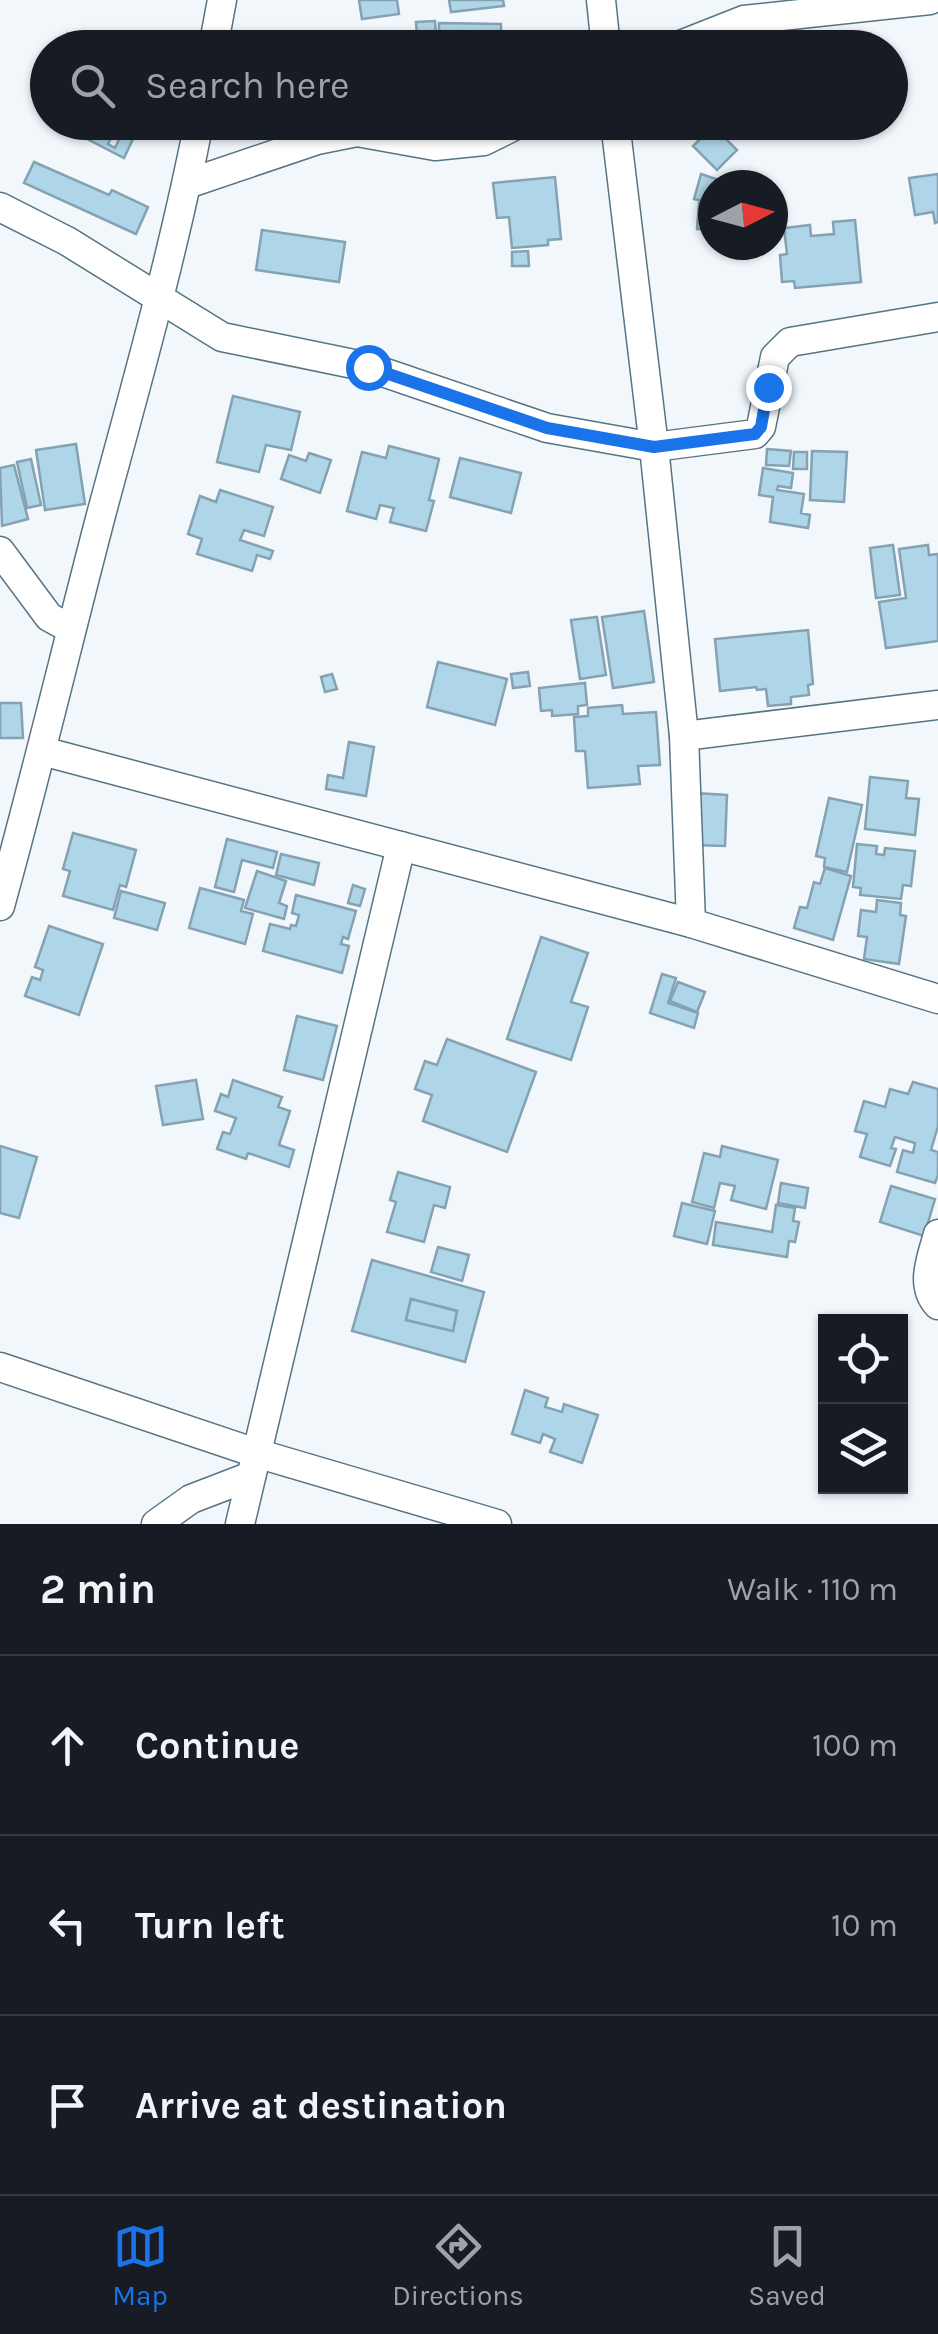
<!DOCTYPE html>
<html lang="en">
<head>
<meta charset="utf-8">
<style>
  body { margin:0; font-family:Karla,sans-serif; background:#20242c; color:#f1f3f6 }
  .controls { position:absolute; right:30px; bottom:30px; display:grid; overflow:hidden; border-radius:0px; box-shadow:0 2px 8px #0004 }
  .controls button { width:90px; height:90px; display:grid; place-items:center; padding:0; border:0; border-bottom:2px solid #363941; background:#171b24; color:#f1f3f6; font:50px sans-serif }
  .compass { position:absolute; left:698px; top:170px; width:90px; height:90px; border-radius:50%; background:#171b24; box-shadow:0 2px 8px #0004; rotate:84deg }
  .stop { position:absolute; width:30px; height:30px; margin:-22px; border:8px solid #1a73e8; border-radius:50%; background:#fff }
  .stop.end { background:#1a73e8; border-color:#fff; box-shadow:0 2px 10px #0008 }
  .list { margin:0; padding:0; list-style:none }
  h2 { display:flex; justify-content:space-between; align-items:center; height:130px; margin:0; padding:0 40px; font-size:42px }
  h2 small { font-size:32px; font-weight:400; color:#9ea1a6 }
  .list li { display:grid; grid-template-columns:65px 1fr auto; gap:30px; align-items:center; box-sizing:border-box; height:180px; padding:0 40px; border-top:2px solid #363941 }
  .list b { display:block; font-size:38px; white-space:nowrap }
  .list em { font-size:32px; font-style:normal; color:#9ea1a6 }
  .icon { flex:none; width:55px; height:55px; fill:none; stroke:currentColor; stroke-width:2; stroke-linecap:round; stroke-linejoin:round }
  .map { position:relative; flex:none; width:938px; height:1524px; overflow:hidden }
  .search { position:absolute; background:#171b24; box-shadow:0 2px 8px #0004; left:30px; right:30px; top:30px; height:110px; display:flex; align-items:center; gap:25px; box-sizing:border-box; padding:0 35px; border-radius:55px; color:#9ea1a6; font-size:38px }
  .sheet { height:670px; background:#171b24 }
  nav { display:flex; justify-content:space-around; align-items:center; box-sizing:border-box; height:140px; border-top:2px solid #363941; background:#171b24; font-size:28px; color:#9ea1a6 }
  nav a { display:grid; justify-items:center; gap:5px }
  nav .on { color:#1a73e8 }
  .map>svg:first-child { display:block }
</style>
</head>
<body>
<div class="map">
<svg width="938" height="1524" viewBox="0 0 938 1524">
  <rect width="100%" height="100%" fill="#f1f7fb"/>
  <g fill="#afd5e8" stroke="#84a2b2" stroke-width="2.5" fill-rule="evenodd">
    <polygon points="359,0 397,0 399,14 362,19"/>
    <polygon points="449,0 503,0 504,6 451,12"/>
    <polygon points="435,21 437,48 418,48 416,22"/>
    <polygon points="439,23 501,24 501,47 439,46"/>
    <polygon points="415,31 417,48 396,48 394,33"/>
    <polygon points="117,35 153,48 113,48"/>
    <polygon points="313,39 314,48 279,48 279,43"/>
    <polygon points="97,122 119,122 108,144 115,148 126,124 123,122 141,122 124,158 89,140"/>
    <polygon points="713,126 737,150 717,170 693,146"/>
    <polygon points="34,162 109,195 112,190 148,207 136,234 24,183"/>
    <polygon points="701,174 716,179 710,203 694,199"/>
    <polygon points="938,174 938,222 935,223 933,212 915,215 909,178"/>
    <polygon points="555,177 561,239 548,240 548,245 512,248 509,217 497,218 493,183"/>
    <polygon points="699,203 713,204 713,230 697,229"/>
    <polygon points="855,220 861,282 795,288 794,281 782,282 780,255 787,254 784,228 810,225 811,236 834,234 833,222"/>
    <polygon points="262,230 345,242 339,282 256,270"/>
    <polygon points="528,251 529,266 512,266 512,252"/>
    <polygon points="233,396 300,412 291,450 266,445 259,472 217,462"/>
    <polygon points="76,444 85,504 45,510 36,450"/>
    <polygon points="389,446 439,459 429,500 434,501 426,531 390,522 394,508 380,505 376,519 347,511 362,452 386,458"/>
    <polygon points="767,449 791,451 789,466 766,465"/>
    <polygon points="812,451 847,452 844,502 810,500"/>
    <polygon points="794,452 807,452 807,469 793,469"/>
    <polygon points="309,453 331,460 320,493 281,479 289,455 306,461"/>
    <polygon points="460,458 521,473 511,513 450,497"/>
    <polygon points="31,459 41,505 27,508 17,462"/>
    <polygon points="14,465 28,519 2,526 0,468"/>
    <polygon points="763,468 793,473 791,488 778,486 777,490 804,494 801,513 810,515 808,528 770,522 773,497 759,495"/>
    <polygon points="220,490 273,507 264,536 244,530 240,540 273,551 270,559 257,555 252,571 197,554 202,539 188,534 200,496 216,502"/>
    <polygon points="893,545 900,595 876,598 870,548"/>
    <polygon points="928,545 929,555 938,554 938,641 886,648 879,602 906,598 899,549"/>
    <polygon points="644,611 654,682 613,688 602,617"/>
    <polygon points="597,617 606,675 580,679 571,620"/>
    <polygon points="808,630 813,684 808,685 809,695 791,697 791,704 768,706 766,689 757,690 756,687 720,691 715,639"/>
    <polygon points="438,662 507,679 495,725 427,707"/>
    <polygon points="528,672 530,686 513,688 511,674"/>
    <polygon points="332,674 337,689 325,692 321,677"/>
    <polygon points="585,683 587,705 578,706 578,714 552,716 552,710 541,711 539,688"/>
    <polygon points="0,703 21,703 23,738 0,738"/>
    <polygon points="622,705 623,714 656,712 660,765 638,766 640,784 588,788 585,751 576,751 574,717 588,716 588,708"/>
    <polygon points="349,742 374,747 366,796 326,789 328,775 343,778"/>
    <polygon points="870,777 908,781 906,798 919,799 915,835 865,829"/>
    <polygon points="695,793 727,795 725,846 693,845"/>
    <polygon points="829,798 862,805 847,872 824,867 825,858 816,856"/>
    <polygon points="73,833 136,850 126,887 120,885 113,910 63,896 70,871 63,869"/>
    <polygon points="227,839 277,852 273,868 242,860 234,892 215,887"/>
    <polygon points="857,844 877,846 876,854 884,855 885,848 915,851 911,886 903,885 901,899 860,895 861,888 853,887"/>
    <polygon points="281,854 319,863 314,885 276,875"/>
    <polygon points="825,868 851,876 833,940 794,928 800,907 807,908 814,882 820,884"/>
    <polygon points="257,871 286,881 279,903 287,906 284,919 245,908"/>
    <polygon points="353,885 365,889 360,906 348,903"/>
    <polygon points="200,888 244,900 241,911 253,914 245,944 189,928"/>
    <polygon points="121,891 165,903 157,930 114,918"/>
    <polygon points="296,895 356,911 348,939 343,937 341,944 349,946 342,973 263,951 270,924 290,929 291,925 296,926 299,915 292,913"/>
    <polygon points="877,900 901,903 900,915 906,916 899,964 864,959 867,937 858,936 861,910 876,912"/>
    <polygon points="49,926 103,944 79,1015 25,996 32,977 40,980 43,970 35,967"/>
    <polygon points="541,937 588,953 571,1002 588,1007 571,1060 507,1039"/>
    <polygon points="662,974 676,978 668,1003 698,1013 694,1028 650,1013"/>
    <polygon points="678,982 705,992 697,1012 670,1001"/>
    <polygon points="297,1016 337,1026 323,1080 284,1070"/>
    <polygon points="447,1039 536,1072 507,1152 423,1121 432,1095 415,1089 425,1061 437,1065"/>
    <polygon points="196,1080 203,1119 163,1125 156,1086"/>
    <polygon points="233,1080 282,1097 278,1107 290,1111 279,1145 294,1150 289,1167 248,1153 246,1159 217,1149 223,1132 230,1134 236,1118 215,1111 221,1094 228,1097"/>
    <polygon points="913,1082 938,1089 938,1126 931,1150 938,1152 938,1175 935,1183 897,1172 903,1150 913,1153 915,1143 895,1137 891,1148 896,1149 890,1166 860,1157 867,1134 855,1131 864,1101 885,1107 890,1089 908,1094"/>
    <polygon points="0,1146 37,1157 19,1218 0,1213"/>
    <polygon points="722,1146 778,1160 766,1209 731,1200 735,1186 720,1183 714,1208 692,1202 704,1153 720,1157"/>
    <polygon points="398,1172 450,1187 445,1208 434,1205 424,1242 387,1232 396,1202 390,1200"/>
    <polygon points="781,1183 808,1188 805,1208 778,1203"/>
    <polygon points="891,1186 935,1199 924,1236 880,1222"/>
    <polygon points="682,1203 715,1211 707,1244 674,1236"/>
    <polygon points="776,1205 795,1208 793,1221 799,1222 795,1242 789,1241 787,1257 713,1245 716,1222 772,1232"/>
    <polygon points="438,1247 469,1255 462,1281 431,1272"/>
    <path d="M 372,1260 L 484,1292 L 465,1362 L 352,1331 ZM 411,1299 L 457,1311 L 453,1331 L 406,1320 Z"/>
    <polygon points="411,1299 457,1311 453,1331 406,1320"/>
    <polygon points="525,1390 548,1398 545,1407 562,1412 564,1404 598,1415 582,1463 550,1452 555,1439 543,1434 540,1443 512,1434"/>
  </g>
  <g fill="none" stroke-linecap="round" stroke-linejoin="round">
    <g stroke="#577483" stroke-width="31">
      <g id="street">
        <polyline points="601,0 606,48"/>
        <polyline points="213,48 222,0"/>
        <polyline points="673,48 744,20 930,0"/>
        <polyline points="615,122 654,447 684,736 691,923"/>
        <polyline points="187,184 317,140 357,132 435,146 484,141 522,122"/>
        <polyline points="0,207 67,241 222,337 368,367 547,428 654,447 755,434 761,427 775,357 790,342 938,317"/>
        <polyline points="0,551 49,617 71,629"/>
        <polyline points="684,736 938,705"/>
        <polyline points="42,751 691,923 938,999"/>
        <path d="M 0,906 C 36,776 67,645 101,515 C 136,385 173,255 199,122"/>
        <path d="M 938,1234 C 932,1257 919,1285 938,1305"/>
        <polyline points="0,1367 256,1453 497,1524"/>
        <polyline points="156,1524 191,1499 251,1476"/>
        <polyline points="240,1524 401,846"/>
      </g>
    </g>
    <use href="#street" stroke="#fff" stroke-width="28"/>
  </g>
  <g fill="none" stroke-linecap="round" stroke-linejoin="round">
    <polyline stroke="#1a73e8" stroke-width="12" points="368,367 547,428 654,447 755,434 761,427 768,387"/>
  </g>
</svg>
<div class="controls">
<button><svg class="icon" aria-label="locate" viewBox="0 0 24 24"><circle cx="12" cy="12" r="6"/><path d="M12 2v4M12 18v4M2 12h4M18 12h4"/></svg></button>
<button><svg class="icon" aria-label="layers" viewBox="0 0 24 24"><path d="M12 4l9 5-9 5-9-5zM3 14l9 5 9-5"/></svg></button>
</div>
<svg class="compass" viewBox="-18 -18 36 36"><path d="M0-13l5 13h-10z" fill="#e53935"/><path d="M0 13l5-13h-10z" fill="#9ea1a6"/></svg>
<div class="stop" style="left:368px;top:367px"></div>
<div class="stop end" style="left:768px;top:387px"></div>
<div class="search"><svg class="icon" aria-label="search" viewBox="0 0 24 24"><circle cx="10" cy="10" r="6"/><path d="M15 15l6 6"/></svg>Search here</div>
</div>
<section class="sheet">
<h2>2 min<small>Walk · 110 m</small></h2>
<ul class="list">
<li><svg class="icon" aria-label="ahead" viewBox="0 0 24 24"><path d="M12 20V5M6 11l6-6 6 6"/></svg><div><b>Continue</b></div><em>100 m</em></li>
<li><svg class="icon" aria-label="left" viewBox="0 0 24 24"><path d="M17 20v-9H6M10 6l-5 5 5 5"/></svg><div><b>Turn left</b></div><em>10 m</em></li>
<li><svg class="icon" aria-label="arrive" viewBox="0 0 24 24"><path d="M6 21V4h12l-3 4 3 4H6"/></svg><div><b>Arrive at destination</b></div></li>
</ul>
</section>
<nav>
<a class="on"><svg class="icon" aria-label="map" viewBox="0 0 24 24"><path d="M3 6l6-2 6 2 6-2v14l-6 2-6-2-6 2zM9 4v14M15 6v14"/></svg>Map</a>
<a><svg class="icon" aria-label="directions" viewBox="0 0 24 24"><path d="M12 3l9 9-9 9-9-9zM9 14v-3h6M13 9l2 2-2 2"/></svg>Directions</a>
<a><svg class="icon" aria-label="saved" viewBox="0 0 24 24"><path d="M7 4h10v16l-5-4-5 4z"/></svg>Saved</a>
</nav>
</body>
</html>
